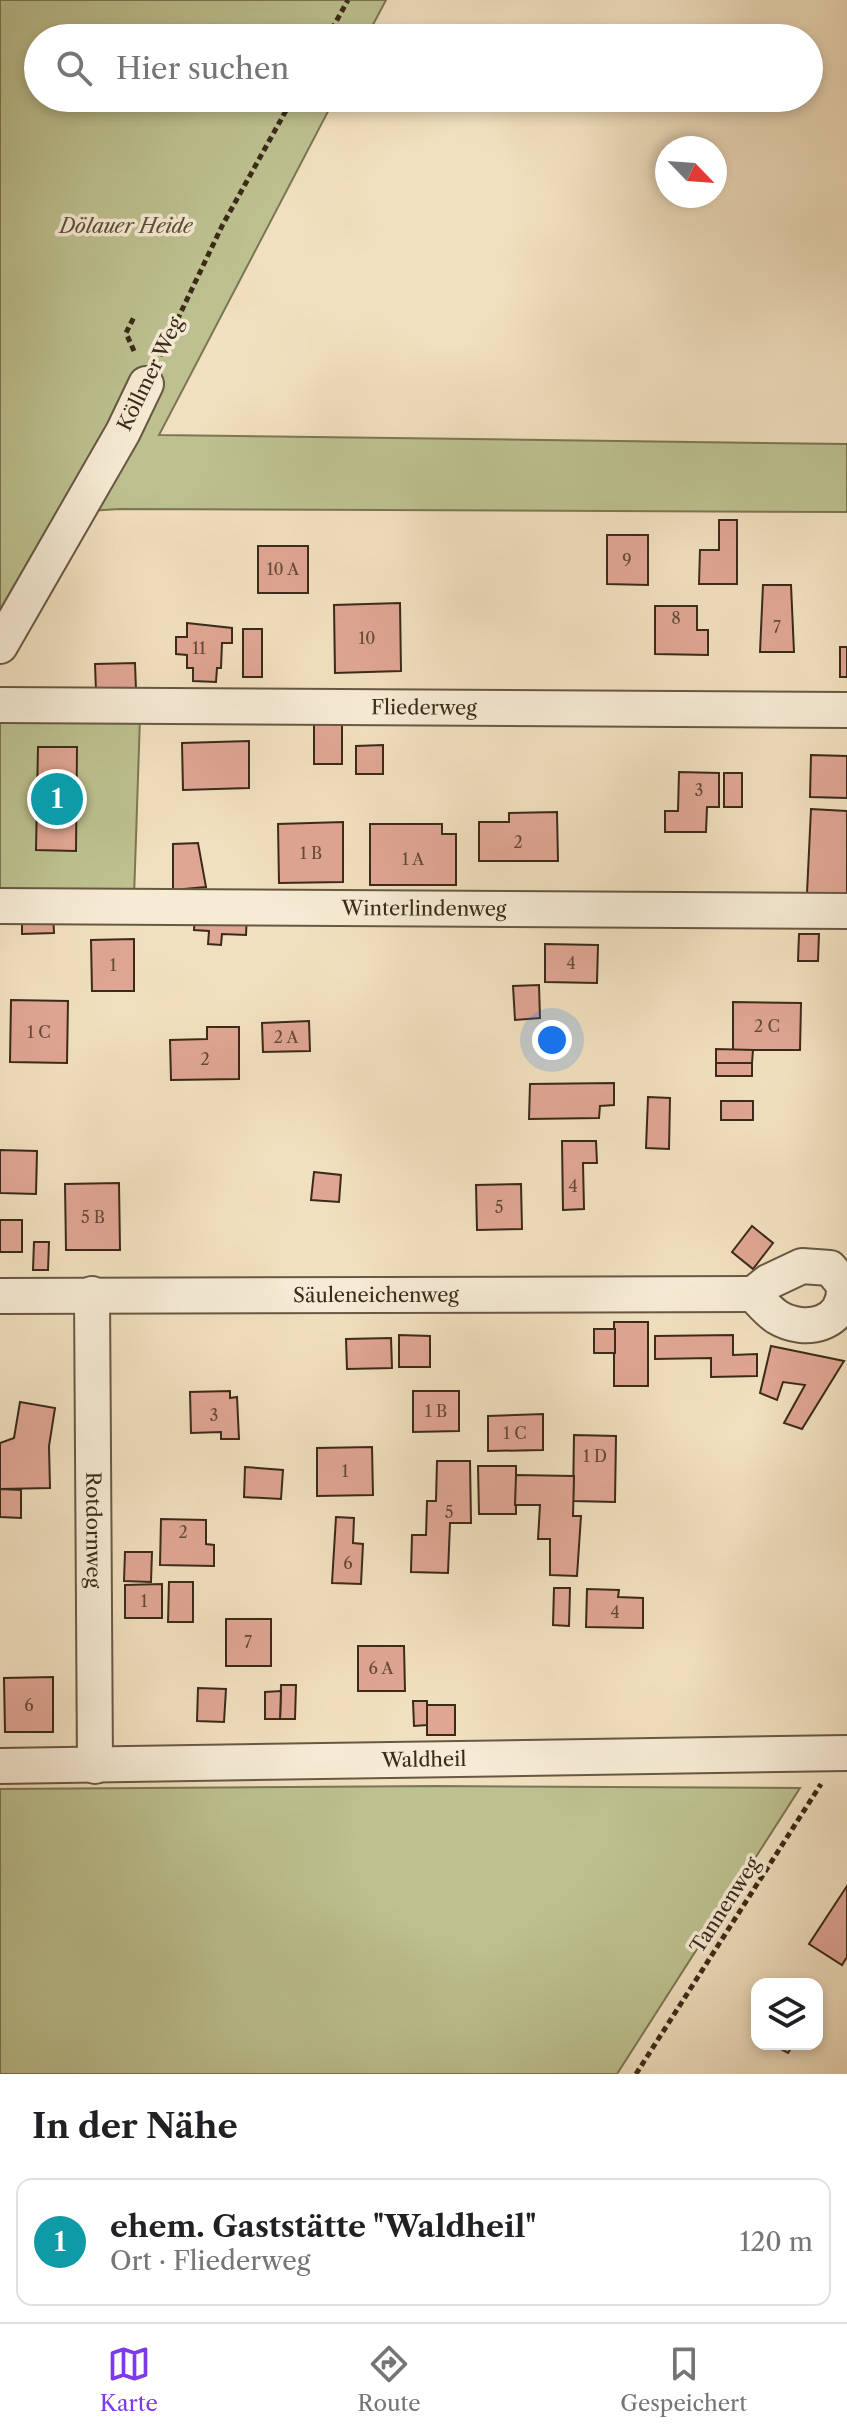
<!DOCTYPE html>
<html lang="de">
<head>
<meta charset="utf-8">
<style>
  body { margin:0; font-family:"Libre Caslon Text",serif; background:#f6f6f6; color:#202124 }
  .controls { position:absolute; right:24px; bottom:24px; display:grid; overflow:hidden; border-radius:16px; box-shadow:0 4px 12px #0003 }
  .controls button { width:72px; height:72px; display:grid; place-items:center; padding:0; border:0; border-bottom:2px solid #e0e0e0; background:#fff; color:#202124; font:40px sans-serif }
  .compass { position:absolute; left:655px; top:136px; width:72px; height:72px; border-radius:50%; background:#fff; box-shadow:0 4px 12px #0003; rotate:115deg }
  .you { position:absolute; left:552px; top:1040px; width:28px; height:28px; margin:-20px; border:6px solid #fff; border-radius:50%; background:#1a73e8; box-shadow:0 0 0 12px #1a73e833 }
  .badge { display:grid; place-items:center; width:52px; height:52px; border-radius:50%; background:#7c3aed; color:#fff; font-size:26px; font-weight:700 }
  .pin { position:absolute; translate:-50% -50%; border:4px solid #fff; box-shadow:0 2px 8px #0006 }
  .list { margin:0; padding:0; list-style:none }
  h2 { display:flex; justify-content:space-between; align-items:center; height:104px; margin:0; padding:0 32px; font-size:34px }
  h2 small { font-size:26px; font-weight:400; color:#757577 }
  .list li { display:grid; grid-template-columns:52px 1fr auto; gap:24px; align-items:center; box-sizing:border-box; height:128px; margin:0 16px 16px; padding:0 16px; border:2px solid #e0e0e0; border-radius:16px }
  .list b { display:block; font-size:30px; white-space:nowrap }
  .list p { margin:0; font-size:26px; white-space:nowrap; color:#757577 }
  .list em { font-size:26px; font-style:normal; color:#757577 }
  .icon { flex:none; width:44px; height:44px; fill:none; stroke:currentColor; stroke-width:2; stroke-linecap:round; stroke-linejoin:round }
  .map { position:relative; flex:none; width:847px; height:2074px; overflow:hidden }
  .search { position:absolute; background:#fff; box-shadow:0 4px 12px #0003; left:24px; right:24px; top:24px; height:88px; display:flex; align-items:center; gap:20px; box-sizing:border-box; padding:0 28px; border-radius:44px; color:#757577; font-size:30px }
  .sheet { height:248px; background:#fff }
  nav { display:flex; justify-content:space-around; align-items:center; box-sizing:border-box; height:112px; border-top:2px solid #e0e0e0; background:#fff; font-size:22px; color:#757577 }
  nav a { display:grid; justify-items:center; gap:4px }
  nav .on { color:#7c3aed }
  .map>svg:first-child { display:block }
</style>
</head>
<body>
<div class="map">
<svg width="847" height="2074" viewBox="0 0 847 2074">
  <rect width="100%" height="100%" fill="#f1e0bf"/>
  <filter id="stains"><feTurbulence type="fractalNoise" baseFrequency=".0025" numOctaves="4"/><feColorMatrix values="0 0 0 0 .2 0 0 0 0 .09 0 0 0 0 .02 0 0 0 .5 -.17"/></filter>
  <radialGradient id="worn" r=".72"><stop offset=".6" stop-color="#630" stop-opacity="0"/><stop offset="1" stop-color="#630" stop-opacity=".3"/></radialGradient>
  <g fill="#bdc190" stroke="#7c7654" stroke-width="2">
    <polygon points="0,0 386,0 366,38 38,38 38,98 335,98 159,435 847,444 847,512 120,509 72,512 0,625"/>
    <polygon points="0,715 140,717 134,898 0,897"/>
    <polygon points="437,1786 800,1788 617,2074 0,2074 0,1789"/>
  </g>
  <g fill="#e0a694" stroke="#3b2a19" stroke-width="2">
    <polygon points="719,520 737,520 737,584 699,584 700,550 719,550"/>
    <polygon points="607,535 648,535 648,585 607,584"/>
    <rect x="258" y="546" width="50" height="47"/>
    <polygon points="763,585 791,585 794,652 760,652"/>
    <polygon points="400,603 401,671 335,673 334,605"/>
    <polygon points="655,606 697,606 697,630 708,630 708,655 655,654"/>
    <polygon points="187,623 232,628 232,643 222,643 221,668 217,668 216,682 193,681 193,668 187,668 187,655 176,654 176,637 187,637"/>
    <rect x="243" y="629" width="19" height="48"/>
    <rect x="840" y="647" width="7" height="30"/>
    <polygon points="135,663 136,690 96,691 95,664"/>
    <rect x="314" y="724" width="28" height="40"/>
    <polygon points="249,741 249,788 183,790 182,743"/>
    <polygon points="383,745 383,774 356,774 356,746"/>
    <polygon points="38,747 77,747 76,851 36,850"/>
    <polygon points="811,755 847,756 847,798 810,797"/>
    <polygon points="679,772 719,773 719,807 707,807 706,832 665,832 665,811 678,811"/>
    <rect x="724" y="773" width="18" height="34"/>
    <polygon points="811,809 847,811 847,895 807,893"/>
    <polygon points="557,812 558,861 479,861 479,822 509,822 509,813"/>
    <polygon points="343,822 343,882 279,883 278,824"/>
    <polygon points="370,824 442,824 442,834 456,834 456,885 370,885"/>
    <polygon points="198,843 206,887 173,890 173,844"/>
    <polygon points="195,910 247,913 246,935 222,934 221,945 208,944 209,931 194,930"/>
    <polygon points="53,913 54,933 22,934 22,914"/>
    <polygon points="799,934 819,934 818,961 798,961"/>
    <polygon points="134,939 134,991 92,991 91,940"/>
    <polygon points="545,944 598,945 597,983 545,982"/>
    <polygon points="539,985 540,1018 515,1020 513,986"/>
    <polygon points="11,1000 68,1001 67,1063 10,1062"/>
    <polygon points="733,1002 801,1003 800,1050 733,1050"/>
    <polygon points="309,1021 310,1051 263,1052 262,1023"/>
    <polygon points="207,1027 239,1027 239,1079 171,1080 170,1040 207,1039"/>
    <polygon points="716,1049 753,1050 752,1063 716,1063"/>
    <rect x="716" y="1063" width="36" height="13"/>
    <polygon points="614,1083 614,1105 600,1106 599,1118 529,1119 530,1084"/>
    <polygon points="648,1097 670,1098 669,1149 646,1148"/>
    <rect x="721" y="1101" width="32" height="19"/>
    <polygon points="562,1141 596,1141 597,1163 583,1163 584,1209 563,1210"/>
    <polygon points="0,1150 37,1151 36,1194 0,1193"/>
    <polygon points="314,1172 341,1175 339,1202 311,1200"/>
    <polygon points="119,1183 120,1250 66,1250 65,1184"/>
    <polygon points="521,1184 522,1229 477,1230 476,1185"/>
    <rect x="0" y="1220" width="22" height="32"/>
    <polygon points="752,1226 773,1243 753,1269 732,1252"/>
    <polygon points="34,1242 49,1242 48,1270 33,1270"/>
    <rect x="614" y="1322" width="34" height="64"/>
    <rect x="594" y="1329" width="21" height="24"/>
    <polygon points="399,1335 430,1336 430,1367 399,1367"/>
    <polygon points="733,1335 733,1355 757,1354 757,1376 711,1377 711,1358 655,1359 655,1336"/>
    <polygon points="391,1338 392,1368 347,1369 346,1339"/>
    <polygon points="771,1346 844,1361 802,1429 784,1423 805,1385 783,1382 777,1400 760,1393"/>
    <polygon points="230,1391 230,1398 237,1397 239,1439 221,1439 221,1432 191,1433 190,1392"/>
    <polygon points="413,1391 459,1391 459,1431 413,1432"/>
    <polygon points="20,1402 55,1408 49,1446 50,1488 0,1489 0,1443 14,1438"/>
    <polygon points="543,1414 543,1450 488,1451 488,1416"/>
    <polygon points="574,1435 616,1436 615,1502 573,1501"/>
    <polygon points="372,1447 373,1495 317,1496 317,1448"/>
    <polygon points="437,1461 470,1461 471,1523 450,1523 448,1573 411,1572 412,1535 426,1535 427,1501 436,1501"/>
    <polygon points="478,1466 516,1466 516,1514 479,1514"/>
    <polygon points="245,1467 283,1470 281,1499 244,1497"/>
    <polygon points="516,1475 574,1476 573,1516 581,1516 577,1576 550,1575 550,1539 538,1539 540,1505 515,1505"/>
    <polygon points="0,1489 21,1490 21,1518 0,1517"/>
    <polygon points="336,1517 354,1518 353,1543 363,1544 361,1584 332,1583"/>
    <polygon points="161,1519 206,1520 206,1544 214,1545 214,1566 160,1565"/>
    <polygon points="125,1552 152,1552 151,1582 124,1581"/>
    <polygon points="169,1582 193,1582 193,1622 168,1622"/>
    <polygon points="162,1584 162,1618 125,1618 125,1585"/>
    <polygon points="554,1588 570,1588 569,1626 553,1625"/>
    <polygon points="587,1589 619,1590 618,1597 643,1598 643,1628 586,1627"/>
    <rect x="226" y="1619" width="45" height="47"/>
    <polygon points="358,1646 404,1646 405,1691 358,1691"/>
    <polygon points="53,1677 53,1732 5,1732 4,1678"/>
    <polygon points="281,1685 296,1685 295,1719 280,1719"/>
    <polygon points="198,1688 226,1689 224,1722 197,1721"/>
    <polygon points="281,1691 280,1719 265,1719 265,1692"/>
    <polygon points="413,1701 427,1701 427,1725 414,1726"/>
    <rect x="427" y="1705" width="28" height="30"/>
    <polygon points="847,1886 847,1957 842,1965 809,1944"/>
    <polygon points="772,2044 794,2044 788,2053"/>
  </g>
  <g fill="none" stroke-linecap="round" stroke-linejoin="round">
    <g stroke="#685842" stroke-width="38">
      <g id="street">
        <polyline points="0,646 123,432 146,384"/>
        <path id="s1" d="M 0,705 L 847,710"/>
        <path id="s2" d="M 0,906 L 847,911"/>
        <path d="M 802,1266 L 830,1268 L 844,1285 C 847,1325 805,1334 777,1317 C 768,1311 761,1302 753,1294 L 768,1282 Z"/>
        <path id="s3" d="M 92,1294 L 95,1766"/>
        <path id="s4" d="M 0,1296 L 753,1294"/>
        <path id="s5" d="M 0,1766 L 847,1753"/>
      </g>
    </g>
    <g stroke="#3b2a19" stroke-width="5" stroke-dasharray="6 4" stroke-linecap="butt">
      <polyline points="327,38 348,0"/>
      <polyline points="134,351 126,333 135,315"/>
      <polyline points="160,356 222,226 293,98"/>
      <polyline points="636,2074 821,1784"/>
    </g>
    <use href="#street" stroke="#f6ebd5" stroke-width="34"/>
  </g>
  <g text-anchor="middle" stroke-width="7" stroke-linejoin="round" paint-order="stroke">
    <g font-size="16" fill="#644938">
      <text x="627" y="566">9</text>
      <text x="283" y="575">10 A</text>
      <text x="676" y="624">8</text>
      <text x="777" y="633">7</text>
      <text x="367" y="644">10</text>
      <text x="199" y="654">11</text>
      <text x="699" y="796">3</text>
      <text x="518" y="848">2</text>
      <text x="311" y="859">1 B</text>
      <text x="413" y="865">1 A</text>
      <text x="571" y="969">4</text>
      <text x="113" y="971">1</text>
      <text x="767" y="1032">2 C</text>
      <text x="39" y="1038">1 C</text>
      <text x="286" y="1043">2 A</text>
      <text x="205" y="1065">2</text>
      <text x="573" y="1192">4</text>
      <text x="499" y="1213">5</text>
      <text x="93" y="1223">5 B</text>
      <text x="436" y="1417">1 B</text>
      <text x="214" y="1421">3</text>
      <text x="515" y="1439">1 C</text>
      <text x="595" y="1462">1 D</text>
      <text x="345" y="1477">1</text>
      <text x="449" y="1518">5</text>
      <text x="183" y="1538">2</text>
      <text x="348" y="1569">6</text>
      <text x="144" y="1607">1</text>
      <text x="615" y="1618">4</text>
      <text x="248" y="1648">7</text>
      <text x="381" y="1674">6 A</text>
      <text x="29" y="1711">6</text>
    </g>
    <g font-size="20" font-style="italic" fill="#5c5037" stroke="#f6ebd5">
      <text x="126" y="233">Dölauer Heide</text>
    </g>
    <g font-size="20" fill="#3b2a19" stroke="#f6ebd5">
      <text transform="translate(150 374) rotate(-64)" y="7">Köllmer Weg</text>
      <text dy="7" stroke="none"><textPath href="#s1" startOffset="424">Fliederweg</textPath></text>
      <text dy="7" stroke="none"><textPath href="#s2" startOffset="424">Winterlindenweg</textPath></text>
      <text dy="7" stroke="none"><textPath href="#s4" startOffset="376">Säuleneichenweg</textPath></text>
      <text dy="7" stroke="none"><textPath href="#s3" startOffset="236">Rotdornweg</textPath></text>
      <text dy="7" stroke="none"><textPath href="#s5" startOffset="424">Waldheil</textPath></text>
      <text transform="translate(725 1905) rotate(-57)" y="7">Tannenweg</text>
    </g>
  </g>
  <rect width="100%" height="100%" filter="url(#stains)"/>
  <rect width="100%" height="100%" fill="url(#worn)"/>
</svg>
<div class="controls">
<button><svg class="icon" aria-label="layers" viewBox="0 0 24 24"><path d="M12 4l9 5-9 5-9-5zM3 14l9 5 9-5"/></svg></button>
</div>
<svg class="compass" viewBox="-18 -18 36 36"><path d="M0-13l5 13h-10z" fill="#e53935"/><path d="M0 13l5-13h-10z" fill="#757577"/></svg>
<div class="you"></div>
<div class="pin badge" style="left:57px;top:799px;background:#0f9aa8">1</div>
<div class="search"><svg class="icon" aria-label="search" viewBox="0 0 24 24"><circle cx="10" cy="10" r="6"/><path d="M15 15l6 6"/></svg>Hier suchen</div>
</div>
<section class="sheet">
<h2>In der Nähe<small></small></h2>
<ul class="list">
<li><span class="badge" style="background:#0f9aa8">1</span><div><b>ehem. Gaststätte &quot;Waldheil&quot;</b><p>Ort · Fliederweg</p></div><em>120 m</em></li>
</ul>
</section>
<nav>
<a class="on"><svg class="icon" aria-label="map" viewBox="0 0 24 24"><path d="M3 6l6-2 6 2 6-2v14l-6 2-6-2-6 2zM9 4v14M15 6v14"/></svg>Karte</a>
<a><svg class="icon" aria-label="directions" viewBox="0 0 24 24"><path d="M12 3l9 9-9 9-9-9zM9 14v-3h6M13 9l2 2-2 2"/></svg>Route</a>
<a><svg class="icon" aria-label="saved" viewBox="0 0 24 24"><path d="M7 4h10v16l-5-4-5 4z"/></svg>Gespeichert</a>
</nav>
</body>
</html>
